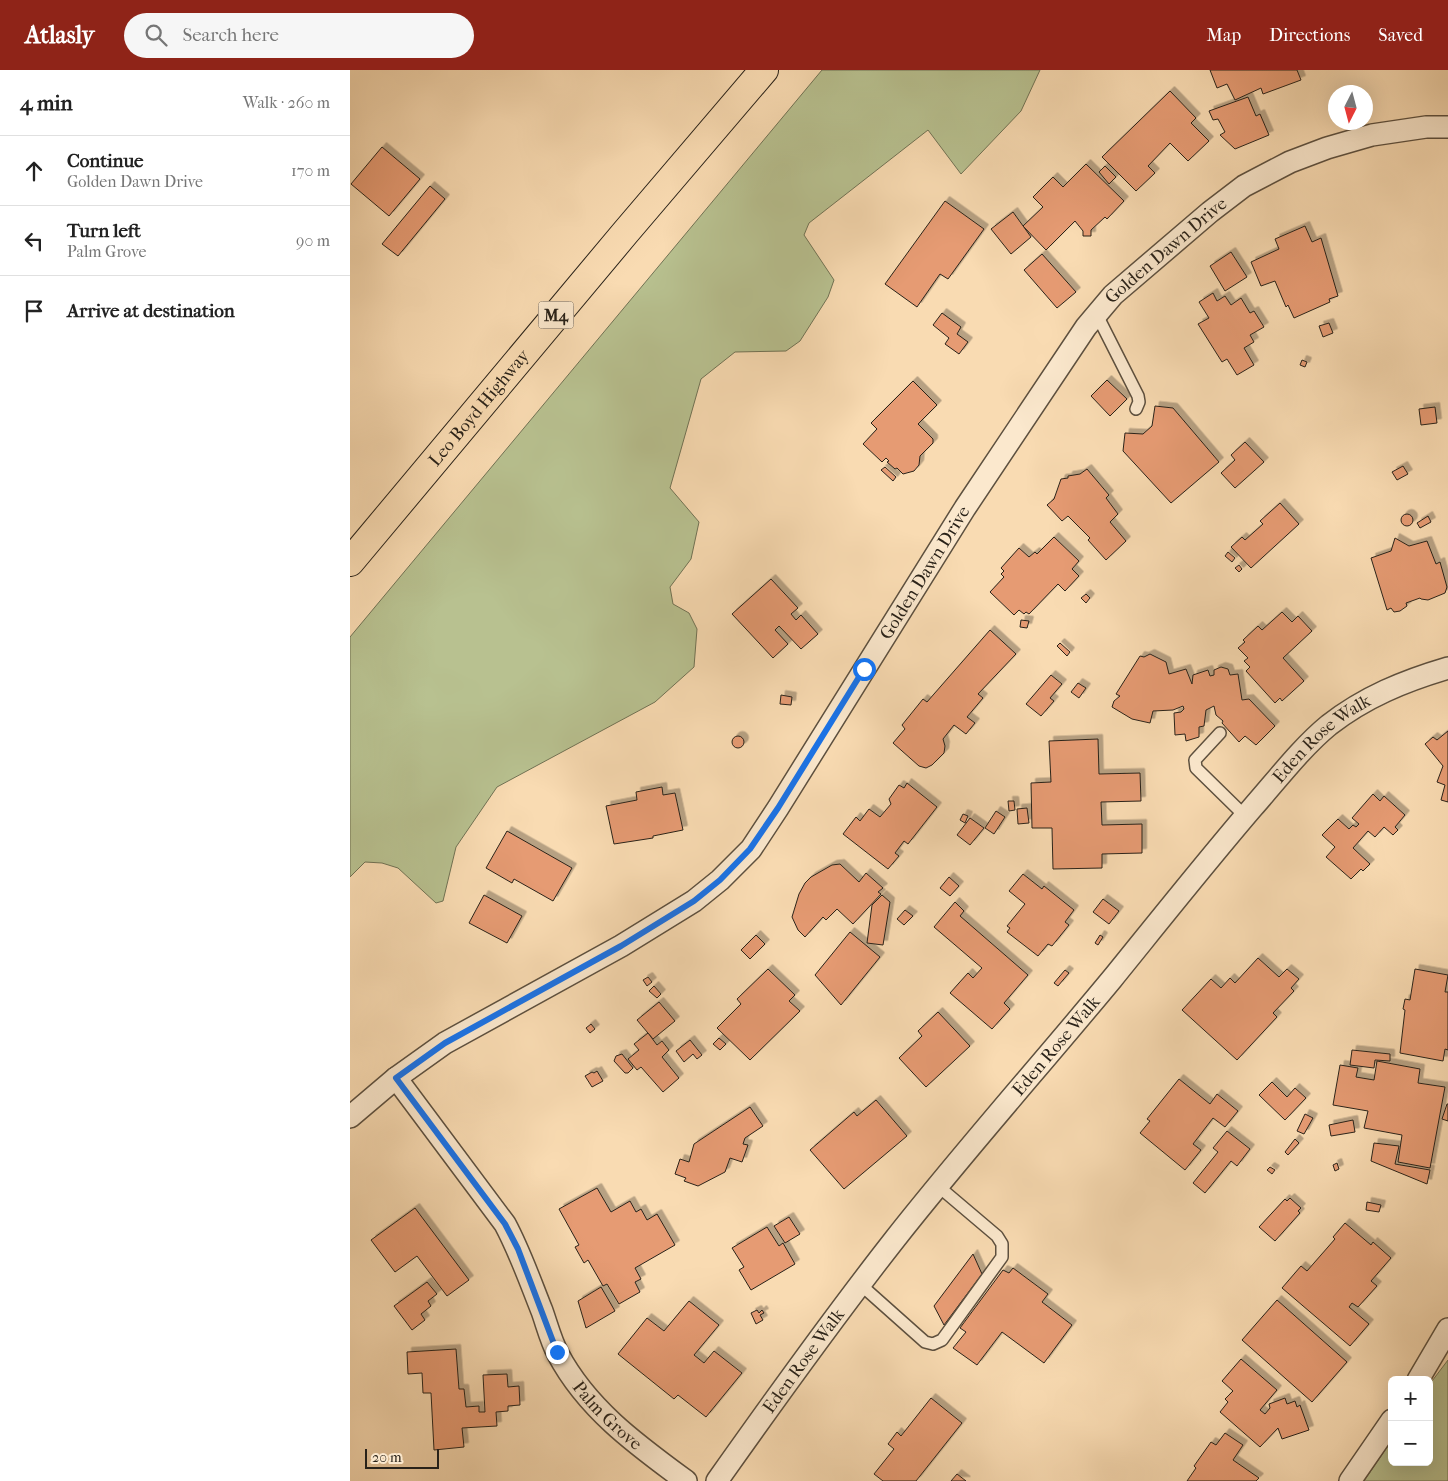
<!DOCTYPE html>
<html lang="en">
<head>
<meta charset="utf-8">
<style>
  body { margin:0; font-family:"IM FELL French Canon",serif; background:#f6f6f6; color:#222 }
  .controls { position:absolute; right:15px; bottom:15px; display:grid; overflow:hidden; border-radius:8px; box-shadow:0 5px 20px #0002 }
  .controls button { width:45px; height:45px; display:grid; place-items:center; padding:0; border:0; border-bottom:1px solid #e0e0e0; background:#fff; color:#222; font:25px sans-serif }
  .compass { position:absolute; left:978px; top:15px; width:45px; height:45px; border-radius:50%; background:#fff; box-shadow:0 5px 20px #0002; rotate:186deg }
  .scale { position:absolute; left:15px; bottom:12px; width:74px; box-sizing:border-box; padding-left:5px; border:2px solid #292219; border-top:0; font-size:14px; line-height:18px; white-space:nowrap; color:#292219; -webkit-text-stroke:4px #fbe8cd; paint-order:stroke }
  .stop { position:absolute; width:15px; height:15px; margin:-11px; border:4px solid #1a73e8; border-radius:50%; background:#fff }
  .stop.end { background:#1a73e8; border-color:#fff; box-shadow:0 1px 5px #0008 }
  .list { margin:0; padding:0; list-style:none }
  h2 { display:flex; justify-content:space-between; align-items:center; height:65px; margin:0; padding:0 20px; font-size:21px }
  h2 small { font-size:16px; font-weight:400; color:#767676 }
  .list li { display:grid; grid-template-columns:32px 1fr auto; gap:15px; align-items:center; box-sizing:border-box; height:70px; padding:0 20px; border-top:1px solid #e0e0e0 }
  .list b { display:block; font-size:19px; white-space:nowrap }
  .list p { margin:0; font-size:16px; white-space:nowrap; color:#767676 }
  .list em { font-size:16px; font-style:normal; color:#767676 }
  .icon { flex:none; width:28px; height:28px; fill:none; stroke:currentColor; stroke-width:2; stroke-linecap:round; stroke-linejoin:round }
  .map { position:relative; flex:none; width:1098px; height:1411px; overflow:hidden }
  header { display:flex; align-items:center; gap:30px; box-sizing:border-box; height:70px; padding:0 25px; background:#8f2418; color:#fff }
  header strong { font-size:24px }
  nav { display:flex; gap:28px; margin-inline-start:auto; font-size:18px }
  .search { width:350px; height:45px; background:#f6f6f6; display:flex; align-items:center; gap:12px; box-sizing:border-box; padding:0 18px; border-radius:28px; color:#767676; font-size:19px }
  main { display:flex }
  aside { flex:1; background:#fff }
  .map>svg:first-child { display:block }
</style>
</head>
<body>
<header>
<strong>Atlasly</strong>
<div class="search"><svg class="icon" aria-label="search" viewBox="0 0 24 24"><circle cx="10" cy="10" r="6"/><path d="M15 15l6 6"/></svg>Search here</div>
<nav><a>Map</a><a>Directions</a><a>Saved</a></nav>
</header>
<main>
<aside>
<h2>4 min<small>Walk · 260 m</small></h2>
<ul class="list">
<li><svg class="icon" aria-label="ahead" viewBox="0 0 24 24"><path d="M12 20V5M6 11l6-6 6 6"/></svg><div><b>Continue</b><p>Golden Dawn Drive</p></div><em>170 m</em></li>
<li><svg class="icon" aria-label="left" viewBox="0 0 24 24"><path d="M17 20v-9H6M10 6l-5 5 5 5"/></svg><div><b>Turn left</b><p>Palm Grove</p></div><em>90 m</em></li>
<li><svg class="icon" aria-label="arrive" viewBox="0 0 24 24"><path d="M6 21V4h12l-3 4 3 4H6"/></svg><div><b>Arrive at destination</b></div></li>
</ul>
</aside>
<div class="map">
<svg width="1098" height="1411" viewBox="0 0 1098 1411">
  <defs>
    <filter id="shadow"><feDropShadow dx="4.5" dy="-4.5" stdDeviation="0" flood-color="#0004"/></filter>
  </defs>
  <rect width="100%" height="100%" fill="#f9dbb2"/>
  <filter id="stains"><feTurbulence type="fractalNoise" baseFrequency=".004" numOctaves="4"/><feColorMatrix values="0 0 0 0 .2 0 0 0 0 .09 0 0 0 0 .02 0 0 0 .5 -.17"/></filter>
  <radialGradient id="worn" r=".72"><stop offset=".6" stop-color="#630" stop-opacity="0"/><stop offset="1" stop-color="#630" stop-opacity=".3"/></radialGradient>
  <g fill="#b8c190" stroke="#707254">
    <polygon points="472,0 690,0 671,41 611,104 578,60 459,153 454,165 484,210 478,227 450,271 436,281 385,282 351,309 320,418 349,452 341,489 320,517 323,534 339,543 347,559 344,597 305,632 147,717 106,777 93,831 86,833 48,798 32,793 15,792 0,807 0,567"/>
    <polygon points="1098,1290 1098,1411 1014,1411 1042,1370 1042,1392 1079,1392 1079,1315"/>
  </g>
  <g fill="#e69b73" stroke="#292219" filter="url(#shadow)">
    <polygon points="860,0 947,0 951,10 913,24 911,18 885,30 877,14 867,18"/>
    <polygon points="820,21 846,48 841,53 859,71 838,91 820,73 798,96 805,103 786,121 752,87"/>
    <polygon points="898,27 906,46 910,44 919,65 885,79 870,65 875,62 868,49 863,50 859,41"/>
    <polygon points="32,77 70,109 39,146 1,114"/>
    <polygon points="736,94 774,131 757,149 755,147 741,160 741,166 733,166 733,161 725,151 696,180 673,156 693,137 683,127 703,107 713,117"/>
    <polygon points="755,96 766,107 759,114 749,102"/>
    <polygon points="80,116 95,129 48,186 32,174"/>
    <polygon points="595,131 634,159 598,209 590,204 567,237 535,214"/>
    <polygon points="663,142 681,167 661,184 641,159"/>
    <polygon points="955,156 962,172 971,168 988,226 979,229 980,232 944,248 938,235 936,237 925,211 911,216 901,192 929,179 925,169"/>
    <polygon points="881,182 897,207 875,221 860,196"/>
    <polygon points="692,184 726,222 707,238 674,200"/>
    <polygon points="863,223 867,231 875,226 881,235 891,228 900,243 904,241 914,257 900,265 904,272 894,278 904,295 887,305 877,289 872,292 848,254 859,248 849,232"/>
    <polygon points="592,243 611,257 607,264 618,272 609,284 595,274 599,268 583,255"/>
    <polygon points="979,253 983,263 973,267 969,256"/>
    <polygon points="952,290 957,292 955,297 950,295"/>
    <polygon points="757,310 777,329 760,346 741,326"/>
    <polygon points="563,311 587,335 568,354 583,369 583,373 570,386 569,395 564,401 553,404 547,398 545,399 537,392 539,391 536,388 532,392 513,374 527,359 521,353"/>
    <polygon points="805,336 823,338 869,392 821,433 773,381 775,363 793,364 802,356"/>
    <polygon points="1085,337 1087,353 1071,355 1069,339"/>
    <polygon points="895,372 914,392 885,418 871,403 885,390 881,385"/>
    <polygon points="1053,396 1058,404 1047,410 1042,402"/>
    <polygon points="535,397 546,407 543,411 531,400"/>
    <polygon points="737,399 759,425 756,428 768,444 760,452 776,471 756,490 738,470 740,468 718,446 712,451 697,435 704,429 711,409 718,408 718,406 730,404"/>
    <polygon points="930,433 949,454 901,498 881,477 892,467 895,470 913,454 910,451"/>
    <circle cx="1057" cy="450" r="6"/>
    <polygon points="1078,446 1081,452 1070,458 1067,453"/>
    <polygon points="704,467 729,491 722,499 729,506 715,521 708,514 679,544 676,542 674,544 669,540 664,545 640,522 654,507 651,504 654,501 651,498 669,478 679,487 685,482 687,484"/>
    <polygon points="1045,468 1059,476 1077,471 1086,494 1090,492 1097,517 1095,523 1078,530 1071,529 1070,528 1056,533 1057,536 1050,541 1044,542 1041,538 1037,540 1021,488 1041,481"/>
    <polygon points="878,482 885,488 882,492 875,486"/>
    <polygon points="889,495 892,499 889,502 885,498"/>
    <polygon points="421,509 448,538 441,544 446,550 451,545 468,564 451,579 429,556 425,560 438,574 423,588 382,544"/>
    <polygon points="736,524 740,528 736,533 731,528"/>
    <polygon points="932,542 942,552 948,546 962,561 933,588 954,611 932,631 930,628 925,633 896,601 900,597 894,591 898,588 888,578 895,572 893,570 908,556 912,560"/>
    <polygon points="671,550 679,551 677,558 670,557"/>
    <polygon points="640,560 666,584 628,624 633,628 617,647 625,653 616,664 604,655 593,669 595,676 594,683 582,695 576,698 569,696 543,673 555,659 552,655 573,629 577,632"/>
    <polygon points="710,573 720,582 717,586 707,576"/>
    <polygon points="800,584 816,592 819,604 836,599 842,614 843,605 858,600 860,606 864,605 864,600 871,597 878,599 880,605 888,604 892,630 899,629 925,656 906,675 895,666 889,672 872,653 873,651 866,645 864,636 856,640 854,656 849,657 849,667 836,671 835,664 825,665 824,643 831,642 834,639 833,636 823,640 803,641 800,653 782,649 762,637 764,631 770,626 766,624 790,586 794,587"/>
    <polygon points="701,605 712,614 700,628 704,631 691,646 676,634"/>
    <polygon points="728,613 736,618 729,628 721,622"/>
    <polygon points="431,625 442,627 441,635 430,634"/>
    <polygon points="1098,661 1098,732 1091,730 1095,715 1087,712 1093,696 1075,674 1083,667 1087,670"/>
    <circle cx="388" cy="672" r="6"/>
    <polygon points="748,669 749,704 790,703 791,731 751,732 752,755 792,754 792,783 752,784 752,798 703,799 702,758 682,758 681,713 701,712 699,671"/>
    <polygon points="557,713 587,737 558,774 554,771 545,783 549,786 538,799 493,764 506,747 510,751 519,739 530,747 541,734 539,729 549,715 554,718"/>
    <polygon points="312,717 313,725 325,723 333,760 303,766 303,768 264,774 256,736 287,730 286,722"/>
    <polygon points="1023,724 1030,731 1034,726 1055,745 1045,757 1048,760 1043,765 1034,757 1025,767 1018,761 1003,778 1020,794 1013,801 1011,799 1001,809 976,787 985,777 972,765 988,749 999,759 1003,755 1006,757 1009,754 1002,748"/>
    <polygon points="658,731 664,731 665,740 659,741"/>
    <polygon points="677,738 679,753 668,754 667,739"/>
    <polygon points="646,741 655,747 644,764 635,758"/>
    <polygon points="613,744 618,746 615,753 610,750"/>
    <polygon points="620,748 634,758 620,775 607,765"/>
    <polygon points="157,761 222,798 203,831 164,809 162,813 136,798"/>
    <polygon points="490,794 509,812 516,803 533,818 528,822 531,824 503,854 487,839 476,850 473,847 455,867 448,860 442,847 449,824 455,813 461,807 482,795"/>
    <polygon points="673,804 692,819 694,816 724,840 715,852 719,855 702,876 698,874 688,886 657,862 660,858 657,856 675,834 659,821"/>
    <polygon points="599,807 609,816 600,826 590,818"/>
    <polygon points="134,825 172,846 157,873 119,853"/>
    <polygon points="532,825 540,832 533,875 517,873 522,835"/>
    <polygon points="753,829 769,841 759,854 743,842"/>
    <polygon points="605,832 614,841 610,846 678,905 654,933 660,939 642,959 600,923 618,903 623,908 632,898 584,857"/>
    <polygon points="555,840 563,846 554,855 547,849"/>
    <polygon points="500,862 530,887 491,935 465,905"/>
    <polygon points="406,865 415,874 400,889 391,880"/>
    <polygon points="750,865 753,867 748,875 745,873"/>
    <polygon points="908,888 929,907 937,899 949,909 941,918 944,921 923,943 927,947 887,990 832,940 861,909 871,918 880,908 885,913"/>
    <polygon points="418,899 445,925 439,931 450,941 400,990 367,958 391,934 387,929"/>
    <polygon points="1065,899 1098,905 1095,922 1098,922 1098,980 1095,979 1093,991 1050,983 1055,940 1053,939 1055,929 1060,930"/>
    <polygon points="715,900 719,903 708,916 704,913"/>
    <polygon points="298,907 302,912 297,916 293,910"/>
    <polygon points="304,916 311,924 307,928 299,921"/>
    <polygon points="309,932 325,951 303,969 287,950"/>
    <polygon points="588,942 620,976 576,1017 549,988 572,966 568,961"/>
    <polygon points="241,954 245,959 240,963 236,958"/>
    <polygon points="298,963 307,975 312,971 319,980 312,987 329,1008 313,1022 291,997 287,1000 278,989 289,980 284,974"/>
    <polygon points="369,968 376,974 370,980 363,974"/>
    <polygon points="340,970 352,985 347,989 343,984 334,992 326,981"/>
    <polygon points="1002,980 1040,984 1040,991 1025,990 1024,998 1000,995"/>
    <polygon points="272,984 283,998 278,1003 275,1003 264,991 266,986"/>
    <polygon points="1027,991 1070,999 1068,1013 1095,1017 1080,1098 1048,1092 1052,1065 1014,1058 1018,1041 983,1035 990,995 1008,998 1006,1007 1024,1010"/>
    <polygon points="247,1001 253,1011 242,1017 235,1006 242,1002 244,1003"/>
    <polygon points="829,1009 860,1034 867,1024 888,1041 875,1057 863,1048 843,1074 851,1080 835,1100 790,1063 800,1051 797,1049"/>
    <polygon points="922,1012 937,1027 945,1018 956,1028 935,1050 909,1025"/>
    <polygon points="526,1030 557,1066 494,1119 460,1080 504,1042 507,1046"/>
    <polygon points="1097,1034 1098,1034 1098,1051 1092,1049"/>
    <polygon points="400,1037 413,1056 395,1068 393,1074 398,1075 392,1092 380,1088 375,1102 348,1116 334,1111 336,1108 325,1104 330,1089 339,1092 344,1074"/>
    <polygon points="955,1044 963,1048 954,1064 947,1061"/>
    <polygon points="1003,1050 1005,1062 981,1066 979,1055"/>
    <polygon points="877,1061 900,1079 887,1096 881,1091 855,1123 843,1113 868,1082 863,1078"/>
    <polygon points="945,1069 949,1073 938,1085 935,1082"/>
    <polygon points="1024,1073 1049,1076 1045,1094 1080,1100 1077,1114 1021,1091"/>
    <polygon points="987,1093 989,1099 985,1101 983,1095"/>
    <polygon points="920,1097 925,1100 922,1104 917,1100"/>
    <polygon points="247,1118 261,1142 280,1131 286,1142 291,1139 297,1150 307,1144 325,1175 285,1198 291,1209 285,1212 290,1222 269,1234 257,1214 253,1216 238,1190 234,1193 225,1177 229,1175 209,1139"/>
    <polygon points="940,1128 951,1138 948,1141 950,1143 925,1171 909,1157 935,1129 937,1131"/>
    <polygon points="1017,1132 1031,1135 1029,1142 1016,1140"/>
    <polygon points="65,1138 119,1210 97,1226 67,1186 45,1202 21,1170"/>
    <polygon points="439,1147 450,1164 435,1173 424,1156"/>
    <polygon points="995,1153 1021,1175 1023,1172 1041,1188 1021,1211 1027,1216 1008,1237 1002,1233 999,1237 1019,1254 1000,1276 932,1218 951,1196 957,1201 985,1169 983,1167"/>
    <polygon points="417,1157 429,1176 433,1173 445,1194 401,1220 389,1200 394,1197 382,1178"/>
    <polygon points="623,1184 632,1204 594,1255 584,1236"/>
    <polygon points="663,1198 698,1224 692,1232 722,1255 694,1293 652,1262 627,1295 603,1278 616,1262 610,1258 653,1200 659,1203"/>
    <polygon points="77,1212 87,1224 78,1231 81,1236 71,1244 75,1250 62,1260 44,1236"/>
    <polygon points="251,1217 265,1241 236,1258 228,1231"/>
    <polygon points="927,1230 997,1292 962,1332 892,1270"/>
    <polygon points="339,1231 369,1255 344,1285 354,1293 364,1281 392,1303 356,1347 328,1325 324,1329 268,1284 297,1248 314,1261"/>
    <polygon points="407,1240 409,1243 412,1240 414,1243 410,1245 413,1250 406,1254 401,1243"/>
    <polygon points="106,1279 109,1319 114,1319 116,1337 129,1336 129,1342 135,1342 133,1305 157,1304 158,1317 169,1316 170,1335 158,1336 158,1341 146,1342 147,1356 112,1358 114,1377 84,1380 81,1323 73,1323 72,1303 58,1304 57,1282"/>
    <polygon points="891,1289 927,1320 910,1340 915,1344 920,1338 919,1334 935,1328 937,1334 945,1331 947,1337 950,1335 959,1360 932,1369 928,1358 910,1377 870,1342 878,1332 875,1329 883,1321 872,1311"/>
    <polygon points="581,1328 612,1353 566,1411 533,1411 524,1404 544,1379 538,1374 547,1362 551,1366"/>
    <polygon points="875,1363 893,1375 883,1390 909,1408 906,1411 837,1411 846,1398 844,1396 861,1372 866,1375"/>
    <polygon points="607,1404 616,1411 601,1411"/>
  </g>
  <g fill="none" stroke-linecap="round" stroke-linejoin="round">
    <g stroke="#5d503f" stroke-width="14">
      <g id="lane">
        <polyline points="747,245 788,326 789,332 786,339"/>
        <polyline points="870,663 845,690 846,698 895,746"/>
        <polyline points="511,1215 575,1272 583,1274 592,1270 652,1187 652,1174 647,1166 588,1116"/>
      </g>
    </g>
    <g stroke="#5d503f" stroke-width="24">
      <g id="street">
        <path id="s1" d="M 46,1008 L 155,1154 C 170,1182 180,1211 192,1241 C 197,1255 201,1271 208,1284 C 237,1339 287,1375 336,1411"/>
        <path id="s2" d="M 0,1047 L 46,1008 L 95,973 L 271,876 L 344,831 L 370,810 L 401,779 L 428,738 L 615,438 L 736,257 L 763,225 L 860,142 L 894,116 L 940,92 L 977,78 L 1022,65 L 1076,57 L 1098,57"/>
        <polyline points="1068,1310 1098,1259"/>
        <path id="s3" d="M 367,1411 C 425,1329 483,1248 545,1169 C 615,1080 690,996 762,909 C 809,851 855,793 903,737 C 926,711 952,677 979,655 C 1015,627 1054,611 1098,598"/>
        <polyline points="1000,1411 1042,1350"/>
      </g>
    </g>
    <g stroke="#292219" stroke-width="30">
      <g id="primary">
        <path id="s4" d="M 0,492 L 275,163 L 414,0"/>
      </g>
    </g>
    <use href="#lane" stroke="#fbe8cd" stroke-width="11"/>
    <use href="#street" stroke="#fbe8cd" stroke-width="21"/>
    <use href="#primary" stroke="#f9dbb2" stroke-width="28"/>
  </g>
  <g fill="none" stroke-linecap="round" stroke-linejoin="round">
    <polyline stroke="#1a73e8" stroke-width="6" points="207,1282 168,1179 155,1154 46,1008 95,973 271,876 344,831 370,810 400,779 428,738 514,599"/>
  </g>
  <g text-anchor="middle" stroke-width="4.5" stroke-linejoin="round" paint-order="stroke">
    <rect fill="#fbe8cd" stroke="#685d4f" stroke-width="1" x="188.5" y="231.5" width="35" height="27" rx="4"/>
    <g font-size="16" font-weight="bold" fill="#292219">
      <text x="206" y="251">M4</text>
    </g>
    <g font-size="18" fill="#292219" stroke="#fbe8cd">
      <text dy="6" stroke="none"><textPath href="#s2" startOffset="1216">Golden Dawn Drive</textPath></text>
      <text dy="6" stroke="none"><textPath href="#s4" startOffset="201">Leo Boyd Highway</textPath></text>
      <text dy="6" stroke="none"><textPath href="#s2" startOffset="811">Golden Dawn Drive</textPath></text>
      <text dy="6" stroke="none"><textPath href="#s3" startOffset="959">Eden Rose Walk</textPath></text>
      <text dy="6" stroke="none"><textPath href="#s3" startOffset="552">Eden Rose Walk</textPath></text>
      <text dy="6" stroke="none"><textPath href="#s3" startOffset="148">Eden Rose Walk</textPath></text>
      <text dy="6" stroke="none"><textPath href="#s1" startOffset="402">Palm Grove</textPath></text>
    </g>
  </g>
  <rect width="100%" height="100%" filter="url(#stains)"/>
  <rect width="100%" height="100%" fill="url(#worn)"/>
</svg>
<div class="controls">
<button>+</button>
<button>−</button>
</div>
<svg class="compass" viewBox="-18 -18 36 36"><path d="M0-13l5 13h-10z" fill="#e53935"/><path d="M0 13l5-13h-10z" fill="#767676"/></svg>
<div class="scale">20 m</div>
<div class="stop" style="left:514px;top:599px"></div>
<div class="stop end" style="left:207px;top:1282px"></div>
</div>
</main>
</body>
</html>
